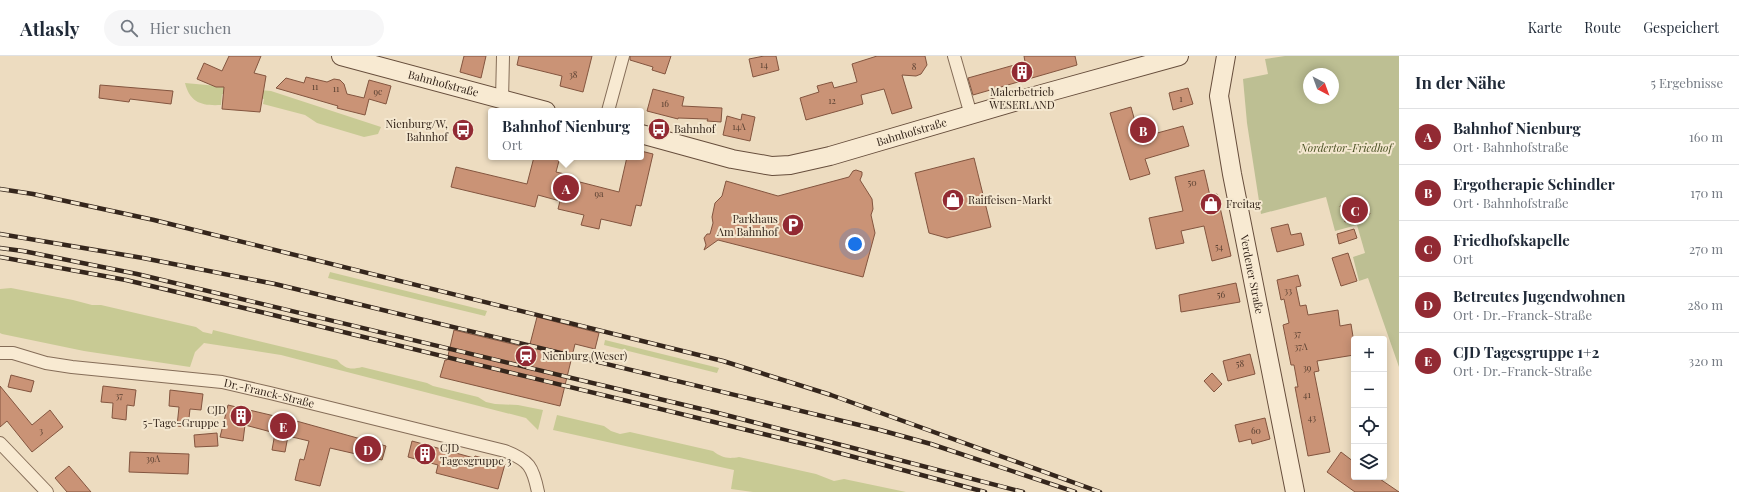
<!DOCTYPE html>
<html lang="de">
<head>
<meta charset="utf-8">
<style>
  body { margin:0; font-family:"Playfair Display",serif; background:#f6f6f7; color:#1f2937 }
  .controls { position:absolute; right:12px; bottom:12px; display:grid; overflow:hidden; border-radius:4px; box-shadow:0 2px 10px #0003 }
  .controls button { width:36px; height:36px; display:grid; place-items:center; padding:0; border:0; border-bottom:1px solid #e0e1e3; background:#fff; color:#1f2937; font:20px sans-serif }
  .compass { position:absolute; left:1303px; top:12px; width:36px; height:36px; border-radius:50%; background:#fff; box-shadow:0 2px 10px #0003; rotate:139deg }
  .you { position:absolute; left:855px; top:188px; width:14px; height:14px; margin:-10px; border:3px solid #fff; border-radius:50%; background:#1a73e8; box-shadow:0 0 0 6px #1a73e833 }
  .badge { display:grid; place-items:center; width:26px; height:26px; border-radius:50%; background:#922a33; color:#fff; font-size:13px; font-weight:700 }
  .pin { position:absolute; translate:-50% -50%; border:2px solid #fff; box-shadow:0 1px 4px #0006 }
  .popup { position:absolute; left:488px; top:52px; width:156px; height:52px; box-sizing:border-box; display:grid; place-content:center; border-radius:4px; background:#fff; filter:drop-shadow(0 1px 3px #0005); font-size:13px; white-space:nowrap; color:#747a83 }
  .popup b { font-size:15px; color:#1f2937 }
  .popup::after { content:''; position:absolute; left:50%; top:100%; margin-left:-8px; border:8px solid transparent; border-top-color:#fff }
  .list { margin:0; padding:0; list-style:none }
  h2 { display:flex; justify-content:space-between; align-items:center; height:52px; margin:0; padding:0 16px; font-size:17px }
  h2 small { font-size:13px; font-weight:400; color:#747a83 }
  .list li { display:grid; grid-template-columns:26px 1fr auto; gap:12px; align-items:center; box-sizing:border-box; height:56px; padding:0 16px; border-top:1px solid #e0e1e3 }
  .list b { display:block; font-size:15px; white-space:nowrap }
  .list p { margin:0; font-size:13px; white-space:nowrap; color:#747a83 }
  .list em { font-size:13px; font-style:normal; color:#747a83 }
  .icon { flex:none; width:22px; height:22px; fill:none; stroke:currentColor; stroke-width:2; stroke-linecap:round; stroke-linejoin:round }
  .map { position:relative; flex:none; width:1399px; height:436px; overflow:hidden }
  header { display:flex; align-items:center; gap:24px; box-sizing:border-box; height:56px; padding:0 20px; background:#fff; border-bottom:1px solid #e0e1e3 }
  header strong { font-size:19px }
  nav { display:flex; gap:22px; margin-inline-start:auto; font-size:14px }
  .search { width:280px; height:36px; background:#f6f6f7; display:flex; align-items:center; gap:10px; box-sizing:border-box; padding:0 14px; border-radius:22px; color:#747a83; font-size:15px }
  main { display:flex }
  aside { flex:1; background:#fff }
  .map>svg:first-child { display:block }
</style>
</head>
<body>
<header>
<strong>Atlasly</strong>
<div class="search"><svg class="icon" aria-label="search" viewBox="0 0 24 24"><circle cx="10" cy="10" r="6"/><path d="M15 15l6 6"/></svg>Hier suchen</div>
<nav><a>Karte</a><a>Route</a><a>Gespeichert</a></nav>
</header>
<main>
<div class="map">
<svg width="1399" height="436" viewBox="0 0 1399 436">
  <rect width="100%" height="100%" fill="#eddcc0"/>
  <g fill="#c8ca94">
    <path d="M 185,27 L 271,35 L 381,71 L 378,78 L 364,81 L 317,67 L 305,59 L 263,48 L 264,43 L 243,38 L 222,38 L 221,49 C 202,50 190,47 185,27 Z"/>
    <polygon points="330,216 487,255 485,260 328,222"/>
    <path d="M 11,232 L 73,244 L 92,249 L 101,249 L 196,271 L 203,276 L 212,278 L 213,274 L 337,304 C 345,313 351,314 362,311 L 427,327 L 433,330 L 478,341 L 486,346 L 495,348 L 518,349 L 543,354 L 538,374 L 526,362 L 281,299 L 204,287 L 195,296 L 190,311 L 84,295 L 2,278 L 0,277 L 0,233 Z"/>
    <polygon points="605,284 719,312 717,317 604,289"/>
    <path d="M 557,359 L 604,370 L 611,375 L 620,378 L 630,376 L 713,395 C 722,402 728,403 739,401 L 816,418 L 834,425 L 844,423 L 906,436 L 753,436 L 731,433 L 734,414 L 553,374 Z"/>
  </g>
  <path fill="#bdbf93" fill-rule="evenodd" d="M 1285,0 L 1399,0 L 1399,311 L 1368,222 L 1359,225 L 1353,201 L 1365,197 L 1357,169 L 1335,175 L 1326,141 L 1261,158 L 1247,67 L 1243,23 L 1268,18 L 1265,3 ZM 1309,18 L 1333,18 L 1333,42 L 1309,42 Z"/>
  <g fill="#ca9376" stroke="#83553f">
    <polygon points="229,0 261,0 254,17 266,20 260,56 222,53 224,31 216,31 197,23 204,7 222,15"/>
    <polygon points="464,0 486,0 481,22 460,16"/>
    <polygon points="519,0 592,0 583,36 560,30 562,20 517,9"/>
    <polygon points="630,0 671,0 665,18 652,14 653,11 630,4"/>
    <polygon points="764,0 776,0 779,14 753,21 749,3"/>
    <polygon points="877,0 925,0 927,9 921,18 916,20 902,19 912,52 892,58 884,33 861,39 863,48 806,64 800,42 819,36 817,30 832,26 834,32 857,26 852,8"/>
    <polygon points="1024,0 1075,0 1077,9 973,39 968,22 1025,6"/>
    <polygon points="306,21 327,26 334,23 340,24 344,28 347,38 364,42 369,24 391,30 386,48 369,43 365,59 337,52 338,50 276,32 286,22 304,27"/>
    <polygon points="100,29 173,35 171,48 130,43 129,46 99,42"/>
    <polygon points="1188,32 1193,48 1173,54 1169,37"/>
    <polygon points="653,33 684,41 682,50 722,52 721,66 707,65 708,63 678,62 678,63 647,55"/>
    <polygon points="1131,51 1136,69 1146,66 1150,79 1183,70 1189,90 1145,103 1150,118 1130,124 1110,57"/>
    <polygon points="742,58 755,61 750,85 723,79 727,60 741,64"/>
    <polygon points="641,95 653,98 641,150 636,149 631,170 601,163 599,173 581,169 584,159 558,153 560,145 538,139 535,151 451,131 456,111 527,128 534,101 560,101 556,116 569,119 568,123 619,136 627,101 641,101"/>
    <polygon points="974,102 991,171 947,182 929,177 915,117"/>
    <polygon points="856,114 862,116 862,119 860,124 872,143 873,153 871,159 875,177 863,221 718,184 704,194 706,189 704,182 707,178 710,178 713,167 712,161 715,147 722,140 726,125 778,140 849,121 853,115"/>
    <polygon points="1204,114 1210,140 1217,138 1231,200 1212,205 1204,170 1181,175 1184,187 1156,193 1149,162 1183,155 1175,121"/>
    <polygon points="1365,143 1370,158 1345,166 1340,150"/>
    <polygon points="1288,168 1291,179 1301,177 1304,189 1277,196 1271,172"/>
    <polygon points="1354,173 1357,182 1339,188 1337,178"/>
    <polygon points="1348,197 1357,225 1341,230 1332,202"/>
    <polygon points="1298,219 1301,230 1296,231 1300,250 1306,249 1308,259 1338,254 1340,270 1351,268 1354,287 1354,299 1317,305 1319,315 1314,316 1330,396 1308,400 1295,331 1298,331 1294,309 1291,309 1283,269 1289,267 1284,243 1281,244 1277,224"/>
    <polygon points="1236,227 1240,246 1181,256 1179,239"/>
    <polygon points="537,261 599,277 595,293 575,288 560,350 440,321 445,304 447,304 454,274 529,292"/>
    <polygon points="1250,298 1255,318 1228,325 1223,305"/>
    <polygon points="1212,317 1222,328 1214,336 1204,325"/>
    <polygon points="11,319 34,325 31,336 8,331"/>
    <polygon points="0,330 32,369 50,354 63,371 32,396 7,365 0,371"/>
    <polygon points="103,330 136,334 134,350 127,349 126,364 112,362 113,347 101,346"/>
    <polygon points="170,334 203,338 201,354 190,353 188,371 177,370 179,351 169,350"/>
    <polygon points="228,349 300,366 386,390 382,404 330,392 320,430 295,424 300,403 304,404 309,385 288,380 285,396 272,394 275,377 245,369 243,385 220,381"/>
    <polygon points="1265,362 1270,383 1252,388 1251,383 1239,386 1235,369"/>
    <polygon points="217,377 218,390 195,391 194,379"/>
    <polygon points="412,385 474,402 475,400 505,408 498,433 436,417 438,409 408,401"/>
    <polygon points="130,396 189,398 188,418 129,416"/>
    <polygon points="1341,396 1354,406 1354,421 1377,421 1399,436 1355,436 1327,416"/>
    <polygon points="69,410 91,436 67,436 55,422"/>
  </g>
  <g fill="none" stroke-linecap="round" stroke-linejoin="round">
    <g stroke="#856d58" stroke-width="14">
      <g id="street">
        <polyline points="954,0 971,59"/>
        <polyline points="502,44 503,0"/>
        <polyline points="608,55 623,0"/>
        <path id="s1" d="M 0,297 L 13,297 L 46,307 L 72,311 L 222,326 L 270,337 L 505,395 C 529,404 533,411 538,436"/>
        <polyline points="0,387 47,436"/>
      </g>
    </g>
    <g stroke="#674e3c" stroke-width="20">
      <g id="secondary">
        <path id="s2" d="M 341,0 L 546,55"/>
        <path id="s3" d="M 1226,0 L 1219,40 L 1232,118 L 1295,436"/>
        <path id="s4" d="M 641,78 L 732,103 L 772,110 L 790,109 L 830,100 L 1031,41 L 1179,0"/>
      </g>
    </g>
    <use href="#street" stroke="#f8ead2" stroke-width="12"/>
    <use href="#secondary" stroke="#f8ead2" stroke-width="18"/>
    <g stroke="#35261c" stroke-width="4.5">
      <g id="rail">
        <polyline points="0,133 33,138 154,164 723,305 831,339 1100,436"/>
        <polyline points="0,178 143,202 275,228 880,374 931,388 1075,436"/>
        <polyline points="0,192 23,195 137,218 718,357 1023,436"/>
        <polyline points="0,201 126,224 265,257 813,390 985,436"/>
      </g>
    </g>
    <use href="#rail" stroke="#f4e7cf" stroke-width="3" stroke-dasharray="9" stroke-linecap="butt"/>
  </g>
  <defs>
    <g id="building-disc" transform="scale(1.15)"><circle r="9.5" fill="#922a33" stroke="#f4e7cf"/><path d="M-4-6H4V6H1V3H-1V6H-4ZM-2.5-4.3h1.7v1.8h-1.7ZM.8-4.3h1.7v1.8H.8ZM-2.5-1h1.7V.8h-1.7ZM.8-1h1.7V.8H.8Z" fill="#fff"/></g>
    <g id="bus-disc" transform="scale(1.15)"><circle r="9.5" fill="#922a33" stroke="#f4e7cf"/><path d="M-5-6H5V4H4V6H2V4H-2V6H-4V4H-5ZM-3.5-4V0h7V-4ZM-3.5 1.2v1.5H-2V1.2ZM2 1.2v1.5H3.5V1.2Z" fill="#fff"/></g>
    <g id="shop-disc" transform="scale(1.15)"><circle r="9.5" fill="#922a33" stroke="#f4e7cf"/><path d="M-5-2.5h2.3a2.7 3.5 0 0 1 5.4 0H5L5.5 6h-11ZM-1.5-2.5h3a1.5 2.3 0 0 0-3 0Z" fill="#fff"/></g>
    <g id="parking-disc" transform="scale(1.15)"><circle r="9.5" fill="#922a33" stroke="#f4e7cf"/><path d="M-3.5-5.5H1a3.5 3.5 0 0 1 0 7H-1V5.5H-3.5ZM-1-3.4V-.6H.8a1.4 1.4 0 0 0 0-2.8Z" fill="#fff"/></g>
    <g id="station-disc" transform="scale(1.15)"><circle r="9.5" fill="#922a33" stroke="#f4e7cf"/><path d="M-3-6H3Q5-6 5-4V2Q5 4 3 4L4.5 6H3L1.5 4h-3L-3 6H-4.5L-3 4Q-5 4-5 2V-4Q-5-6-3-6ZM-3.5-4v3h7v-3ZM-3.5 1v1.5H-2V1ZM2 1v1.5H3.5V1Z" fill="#fff"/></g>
  </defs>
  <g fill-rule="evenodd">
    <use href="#building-disc" x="1022" y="16"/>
    <use href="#bus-disc" x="659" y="73"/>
    <use href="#bus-disc" x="463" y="74"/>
    <use href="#shop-disc" x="953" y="144"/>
    <use href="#shop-disc" x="1211" y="148"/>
    <use href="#parking-disc" x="793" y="169"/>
    <use href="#station-disc" x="526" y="300"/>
    <use href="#building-disc" x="241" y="360"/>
    <use href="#building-disc" x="425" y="398"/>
  </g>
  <g text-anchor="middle" stroke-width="4" stroke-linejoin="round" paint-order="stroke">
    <g font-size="9" fill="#5a4132">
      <text x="764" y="12">14</text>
      <text x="914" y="14">8</text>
      <text x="573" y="22">38</text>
      <text x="315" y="34">11</text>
      <text x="336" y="36">11</text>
      <text x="378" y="39">9c</text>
      <text x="1181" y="46">1</text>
      <text x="832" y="48">12</text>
      <text x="665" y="51">16</text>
      <text x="739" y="74">14A</text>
      <text x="1192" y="130">50</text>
      <text x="599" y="141">9a</text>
      <text x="1219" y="194">54</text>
      <text x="1288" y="238">33</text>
      <text x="1221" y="242">56</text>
      <text x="1297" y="281">37</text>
      <text x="1301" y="294">37A</text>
      <text x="1240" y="311">58</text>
      <text x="1307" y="315">39</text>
      <text x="1307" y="342">41</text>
      <text x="119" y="343">37</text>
      <text x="1312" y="365">43</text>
      <text x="41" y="378">3</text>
      <text x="1256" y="378">60</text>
      <text x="153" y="406">39A</text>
    </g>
    <g font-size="11" fill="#35261c" stroke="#f4e7cf">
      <text dy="4" stroke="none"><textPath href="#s2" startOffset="106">Bahnhofstraße</textPath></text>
      <text dy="4" stroke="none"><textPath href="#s4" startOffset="279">Bahnhofstraße</textPath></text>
      <text dy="4" stroke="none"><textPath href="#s3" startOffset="222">Verdener Straße</textPath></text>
      <text dy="4" stroke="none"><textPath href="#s1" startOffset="273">Dr.-Franck-Straße</textPath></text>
    </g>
    <g font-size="11" fill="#35261c" stroke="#f4e7cf" text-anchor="start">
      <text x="1022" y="40" text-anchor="middle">Malerbetrieb<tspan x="1022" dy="13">WESERLAND</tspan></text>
      <text x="448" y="72" text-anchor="end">Nienburg/W,<tspan x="448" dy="13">Bahnhof</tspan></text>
      <text x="674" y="77">Bahnhof</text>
      <text x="968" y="148">Raiffeisen-Markt</text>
      <text x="1226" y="152">Freitag</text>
      <text x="778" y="167" text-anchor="end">Parkhaus<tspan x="778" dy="13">Am Bahnhof</tspan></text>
      <text x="542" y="304">Nienburg (Weser)</text>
      <text x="226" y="358" text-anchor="end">CJD<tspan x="226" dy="13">5-Tage-Gruppe 1</tspan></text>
      <text x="440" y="396">CJD<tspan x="440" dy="13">Tagesgruppe 3</tspan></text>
    </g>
    <g font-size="11" font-style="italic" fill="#495123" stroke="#f4e7cf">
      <text x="1346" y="96">Nordertor-Friedhof</text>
    </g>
  </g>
</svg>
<div class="controls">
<button>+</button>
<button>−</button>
<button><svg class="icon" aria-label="locate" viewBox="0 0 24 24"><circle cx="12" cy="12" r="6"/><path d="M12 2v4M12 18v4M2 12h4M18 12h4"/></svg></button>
<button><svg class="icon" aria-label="layers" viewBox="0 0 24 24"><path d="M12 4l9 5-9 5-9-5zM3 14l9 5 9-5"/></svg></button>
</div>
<svg class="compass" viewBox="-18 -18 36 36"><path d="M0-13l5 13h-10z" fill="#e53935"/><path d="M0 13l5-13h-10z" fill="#747a83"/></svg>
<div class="you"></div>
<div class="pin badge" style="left:566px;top:132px">A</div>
<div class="popup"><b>Bahnhof Nienburg</b>Ort</div>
<div class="pin badge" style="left:1143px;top:74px">B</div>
<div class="pin badge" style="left:1355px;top:154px">C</div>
<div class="pin badge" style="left:368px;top:393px">D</div>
<div class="pin badge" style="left:283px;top:370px">E</div>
</div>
<aside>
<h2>In der Nähe<small>5 Ergebnisse</small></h2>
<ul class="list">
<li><span class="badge">A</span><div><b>Bahnhof Nienburg</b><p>Ort · Bahnhofstraße</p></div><em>160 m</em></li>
<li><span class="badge">B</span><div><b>Ergotherapie Schindler</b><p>Ort · Bahnhofstraße</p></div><em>170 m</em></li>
<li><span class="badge">C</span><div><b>Friedhofskapelle</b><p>Ort</p></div><em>270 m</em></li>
<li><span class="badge">D</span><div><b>Betreutes Jugendwohnen</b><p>Ort · Dr.-Franck-Straße</p></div><em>280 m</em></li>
<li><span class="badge">E</span><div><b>CJD Tagesgruppe 1+2</b><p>Ort · Dr.-Franck-Straße</p></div><em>320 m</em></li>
</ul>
</aside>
</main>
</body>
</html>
